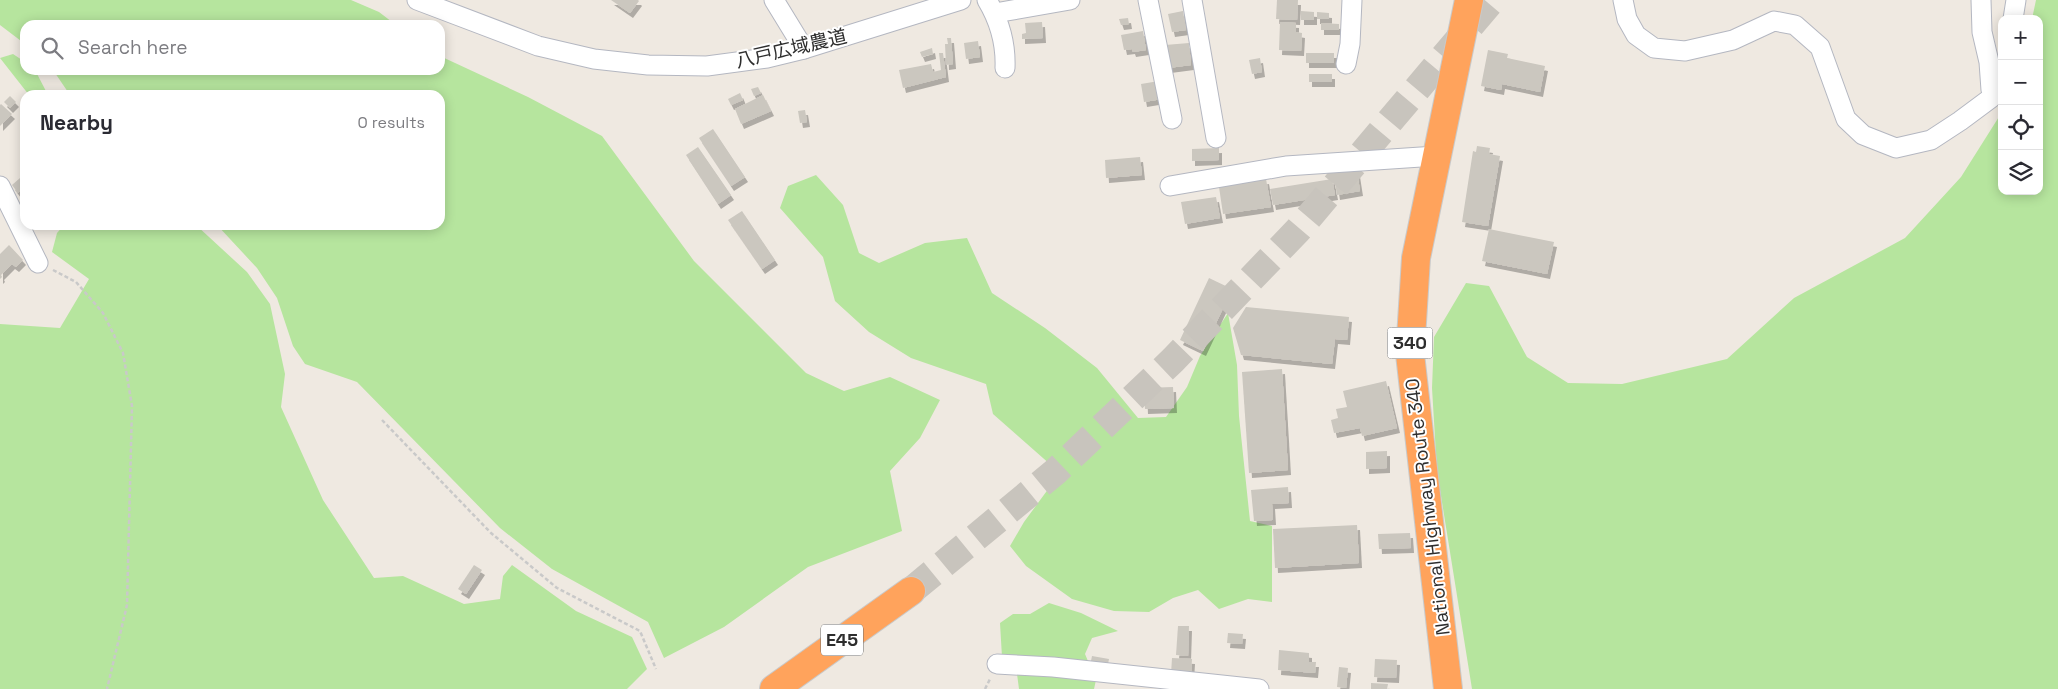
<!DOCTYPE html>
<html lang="en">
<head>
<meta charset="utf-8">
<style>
  body { margin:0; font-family:"Space Grotesk","Noto Sans JP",sans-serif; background:#f7f7f7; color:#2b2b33 }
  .controls { position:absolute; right:15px; top:15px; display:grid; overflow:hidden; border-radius:10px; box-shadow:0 2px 12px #0003 }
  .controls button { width:45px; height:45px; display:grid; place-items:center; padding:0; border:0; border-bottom:1px solid #e1e1e2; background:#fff; color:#2b2b33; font:25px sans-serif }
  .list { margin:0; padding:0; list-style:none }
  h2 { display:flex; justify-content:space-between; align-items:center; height:65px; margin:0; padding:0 20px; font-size:21px }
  h2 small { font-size:16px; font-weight:400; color:#7c7c81 }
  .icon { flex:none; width:28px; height:28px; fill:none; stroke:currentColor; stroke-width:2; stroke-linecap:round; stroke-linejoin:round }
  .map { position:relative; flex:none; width:2058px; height:689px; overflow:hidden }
  .search { position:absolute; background:#fff; box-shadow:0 2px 12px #0003; left:20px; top:20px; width:425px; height:55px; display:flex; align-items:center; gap:12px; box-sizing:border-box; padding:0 18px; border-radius:15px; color:#7c7c81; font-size:19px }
  .panel { position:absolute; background:#fff; box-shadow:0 2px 12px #0003; left:20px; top:90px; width:425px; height:140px; border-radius:15px }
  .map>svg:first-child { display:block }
</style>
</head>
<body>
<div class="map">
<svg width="2058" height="689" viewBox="0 0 2058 689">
  <defs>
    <filter id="shadow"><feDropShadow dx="3" dy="5" stdDeviation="0" flood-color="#0004"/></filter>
  </defs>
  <rect width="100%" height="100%" fill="#efe9e1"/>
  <g fill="#b6e59e">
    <polygon points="0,0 351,0 379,12 396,25 25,25 25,44 0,25"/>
    <polygon points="2036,0 2058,0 2058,689 1472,689 1437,471 1432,388 1434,337 1466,283 1489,286 1527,357 1568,383 1622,384 1727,359 1794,298 1905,238 1961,177 2002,112 2002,191 2039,191 2039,19 2032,19"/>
    <polygon points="13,54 25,62 25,70 35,70 48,95 29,95 0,58"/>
    <polygon points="440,56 528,97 602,136 694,261 806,373 844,391 890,377 940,400 920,438 890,471 902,531 808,567 724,627 664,658 648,622 552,569 500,528 357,382 305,364 293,346 277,298 257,268 217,225 440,225 440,95 70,95 53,70 440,70"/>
    <polygon points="816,175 843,205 859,253 879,263 925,243 967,238 992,293 1045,328 1097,368 1138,418 1166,417 1187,387 1200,356 1228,313 1237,365 1239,416 1250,521 1272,526 1272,602 1248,599 1219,609 1198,590 1173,598 1149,612 1114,611 1072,599 1026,566 1010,546 1024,522 1060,473 993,414 986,384 911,358 869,332 835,301 823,257 780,208 788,186"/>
    <polygon points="64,225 196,225 247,272 270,304 285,374 281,407 323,500 374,578 403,576 464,604 500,599 503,576 512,565 576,611 632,637 647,669 627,689 0,689 0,324 60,328 89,279 52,252 57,233"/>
    <polygon points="1049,603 1081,613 1118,631 1092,638 1085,654 1096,680 1094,689 1019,689 1017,674 1002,657 1000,623 1013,614 1030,614"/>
  </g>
  <g fill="#cbc7bf" filter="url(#shadow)">
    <polygon points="611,0 638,0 639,1 630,13"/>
    <polygon points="1277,0 1298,0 1297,20 1276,19"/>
    <polygon points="1183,11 1186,30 1172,32 1168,14"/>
    <polygon points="1301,11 1314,12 1314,20 1301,20"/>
    <polygon points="1317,12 1329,13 1329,19 1317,19"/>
    <polygon points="1128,18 1129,24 1121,25 1119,19"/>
    <polygon points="1042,22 1043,38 1022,39 1022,34 1026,33 1025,23"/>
    <polygon points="1280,22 1296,23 1296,32 1302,33 1301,51 1279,50"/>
    <polygon points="1321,23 1339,24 1339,30 1321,30"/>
    <polygon points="1143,31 1146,50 1133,52 1132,49 1124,50 1121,35"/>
    <polygon points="947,38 951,38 953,64 946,65 945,44 948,44"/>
    <polygon points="978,41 980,57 966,59 964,43"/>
    <polygon points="1189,43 1191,65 1168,68 1165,45"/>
    <polygon points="932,48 933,54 922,57 920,52"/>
    <polygon points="1488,50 1508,54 1507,58 1545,66 1540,92 1502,84 1501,90 1481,86"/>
    <polygon points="939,53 943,53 946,77 903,88 899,70 931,64 933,72 941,70"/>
    <rect x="1306" y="53" width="28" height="10"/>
    <polygon points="1260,58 1262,72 1252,74 1249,60"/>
    <rect x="1309" y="74" width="23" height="8"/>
    <polygon points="1159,81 1162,99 1144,102 1141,84"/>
    <polygon points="758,87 761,93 754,96 751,89"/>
    <polygon points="740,93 743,100 731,105 728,99"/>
    <polygon points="763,95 771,111 741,124 735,109"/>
    <polygon points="10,96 16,102 10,108 4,102"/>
    <polygon points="1,104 12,114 0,126 0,105"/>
    <polygon points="805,110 807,122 800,123 798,111"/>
    <polygon points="713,129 745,177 731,186 699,138"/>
    <polygon points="1477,146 1490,148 1489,154 1500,156 1488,226 1462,222 1473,151 1476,152"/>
    <polygon points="698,147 731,195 718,204 686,155"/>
    <polygon points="1219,148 1219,160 1192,161 1192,149"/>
    <polygon points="1140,157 1142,175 1106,178 1105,160"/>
    <polygon points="1357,172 1360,191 1337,195 1334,176"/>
    <polygon points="20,178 25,183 25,186 18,193 12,185"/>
    <polygon points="1266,179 1271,207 1223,214 1219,187"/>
    <polygon points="1332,179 1335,195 1273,205 1270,189"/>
    <polygon points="1216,197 1220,218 1185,224 1181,202"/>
    <polygon points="742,211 775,260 762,269 728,220"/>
    <polygon points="1489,229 1554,242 1547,274 1482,261"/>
    <polygon points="9,245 23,260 16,267 12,264 1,275 2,277 0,279 0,254"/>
    <polygon points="1209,278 1232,289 1203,351 1180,340"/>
    <polygon points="1246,307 1349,317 1347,340 1335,339 1332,364 1241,355 1233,328"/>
    <polygon points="1282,369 1288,470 1249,473 1242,372"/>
    <polygon points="1386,381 1397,428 1362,436 1360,428 1334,433 1331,420 1338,418 1336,409 1347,407 1343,391"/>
    <polygon points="1173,387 1174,408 1145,409 1144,388"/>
    <polygon points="1387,451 1387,468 1366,469 1366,452"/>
    <polygon points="1288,487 1289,503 1272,504 1273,520 1254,521 1251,490"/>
    <polygon points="1357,525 1359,563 1275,568 1273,529"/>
    <polygon points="1410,533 1411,548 1379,549 1378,534"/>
    <polygon points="474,565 482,570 466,594 458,589"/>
    <polygon points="1178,626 1189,626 1188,656 1176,655"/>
    <polygon points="1228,633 1243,634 1242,644 1227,643"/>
    <polygon points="1279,650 1309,653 1309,662 1316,662 1315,673 1278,670"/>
    <polygon points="1092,656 1109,659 1108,664 1091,661"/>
    <polygon points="1172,658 1192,659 1191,675 1171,674"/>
    <polygon points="1375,659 1397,660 1396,678 1374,677"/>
    <polygon points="1339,667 1348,668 1346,688 1337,687"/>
    <polygon points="1371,683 1388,684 1387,689 1371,689"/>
  </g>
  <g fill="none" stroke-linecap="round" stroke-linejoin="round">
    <polyline stroke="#c8c4bd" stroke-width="28" stroke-dasharray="28 14" stroke-linecap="butt" points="911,591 1055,472 1173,360 1298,230 1492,0"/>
    <g stroke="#b4b7c1" stroke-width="21">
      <g id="minor">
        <polyline points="417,0 538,46 594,59 648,65 707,66 767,58 804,49 961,0"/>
        <polyline points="774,0 804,49"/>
        <path d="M 987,0 C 999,20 1006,44 1005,68"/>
        <polyline points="1148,0 1172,119"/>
        <polyline points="1192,0 1216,138"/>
        <polyline points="1623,0 1627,19 1636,35 1654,48 1685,51 1733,40 1774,21 1795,25 1820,47 1846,119 1863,135 1896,148 1931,140 1960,121 1991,98 2002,70"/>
        <polyline points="1981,0 1982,32 1989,62 1991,90"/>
        <polyline points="995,13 1070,0"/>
        <polyline points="2013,19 2016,0"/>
        <polyline points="1346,64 1350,44 1352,0"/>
        <polyline points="0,186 38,263"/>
        <polyline points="1170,186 1286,166 1436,156"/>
        <polyline points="997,664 1053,667 1259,689"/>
      </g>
    </g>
    <g stroke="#c9c9c9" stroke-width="30">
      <g id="highway">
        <polyline points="774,689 911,591"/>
        <polyline points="1448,689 1410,354 1416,258 1469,0"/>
      </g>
    </g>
    <g stroke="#c9c9c9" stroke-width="2.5" stroke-dasharray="4 2.5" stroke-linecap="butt">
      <polyline points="53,270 76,282 103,313 123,353 132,406 127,605 107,689"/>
      <polyline points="382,420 491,533 557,588 640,631 656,669"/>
      <polyline points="985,689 990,679"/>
    </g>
    <use href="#minor" stroke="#fff" stroke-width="19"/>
    <use href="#highway" stroke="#ffa35c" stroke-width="28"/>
  </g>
  <g text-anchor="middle" stroke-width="4" stroke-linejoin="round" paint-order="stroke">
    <g fill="#fff" stroke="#6d6d6d" stroke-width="1">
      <rect x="1387.5" y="327.5" width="45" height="31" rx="4"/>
      <rect x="821" y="624.5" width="42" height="31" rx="4"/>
    </g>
    <g font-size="18" font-weight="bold" fill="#2e2e2e">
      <text x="1410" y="349">340</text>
      <text x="842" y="646">E45</text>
    </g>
    <g font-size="19" fill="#2e2e2e" stroke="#fff">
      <text transform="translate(791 48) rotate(-13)" y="7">八戸広域農道</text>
      <text transform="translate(1427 507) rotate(-97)" y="7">National Highway Route 340</text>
    </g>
  </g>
</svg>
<div class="controls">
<button>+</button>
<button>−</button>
<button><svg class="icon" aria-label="locate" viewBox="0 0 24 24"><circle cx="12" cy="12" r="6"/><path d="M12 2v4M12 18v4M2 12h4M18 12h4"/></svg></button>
<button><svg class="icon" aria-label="layers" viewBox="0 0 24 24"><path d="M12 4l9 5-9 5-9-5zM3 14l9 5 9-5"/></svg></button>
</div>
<div class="search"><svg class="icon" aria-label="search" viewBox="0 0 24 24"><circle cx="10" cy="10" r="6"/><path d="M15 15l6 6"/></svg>Search here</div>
<section class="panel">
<h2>Nearby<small>0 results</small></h2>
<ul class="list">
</ul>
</section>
</div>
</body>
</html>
